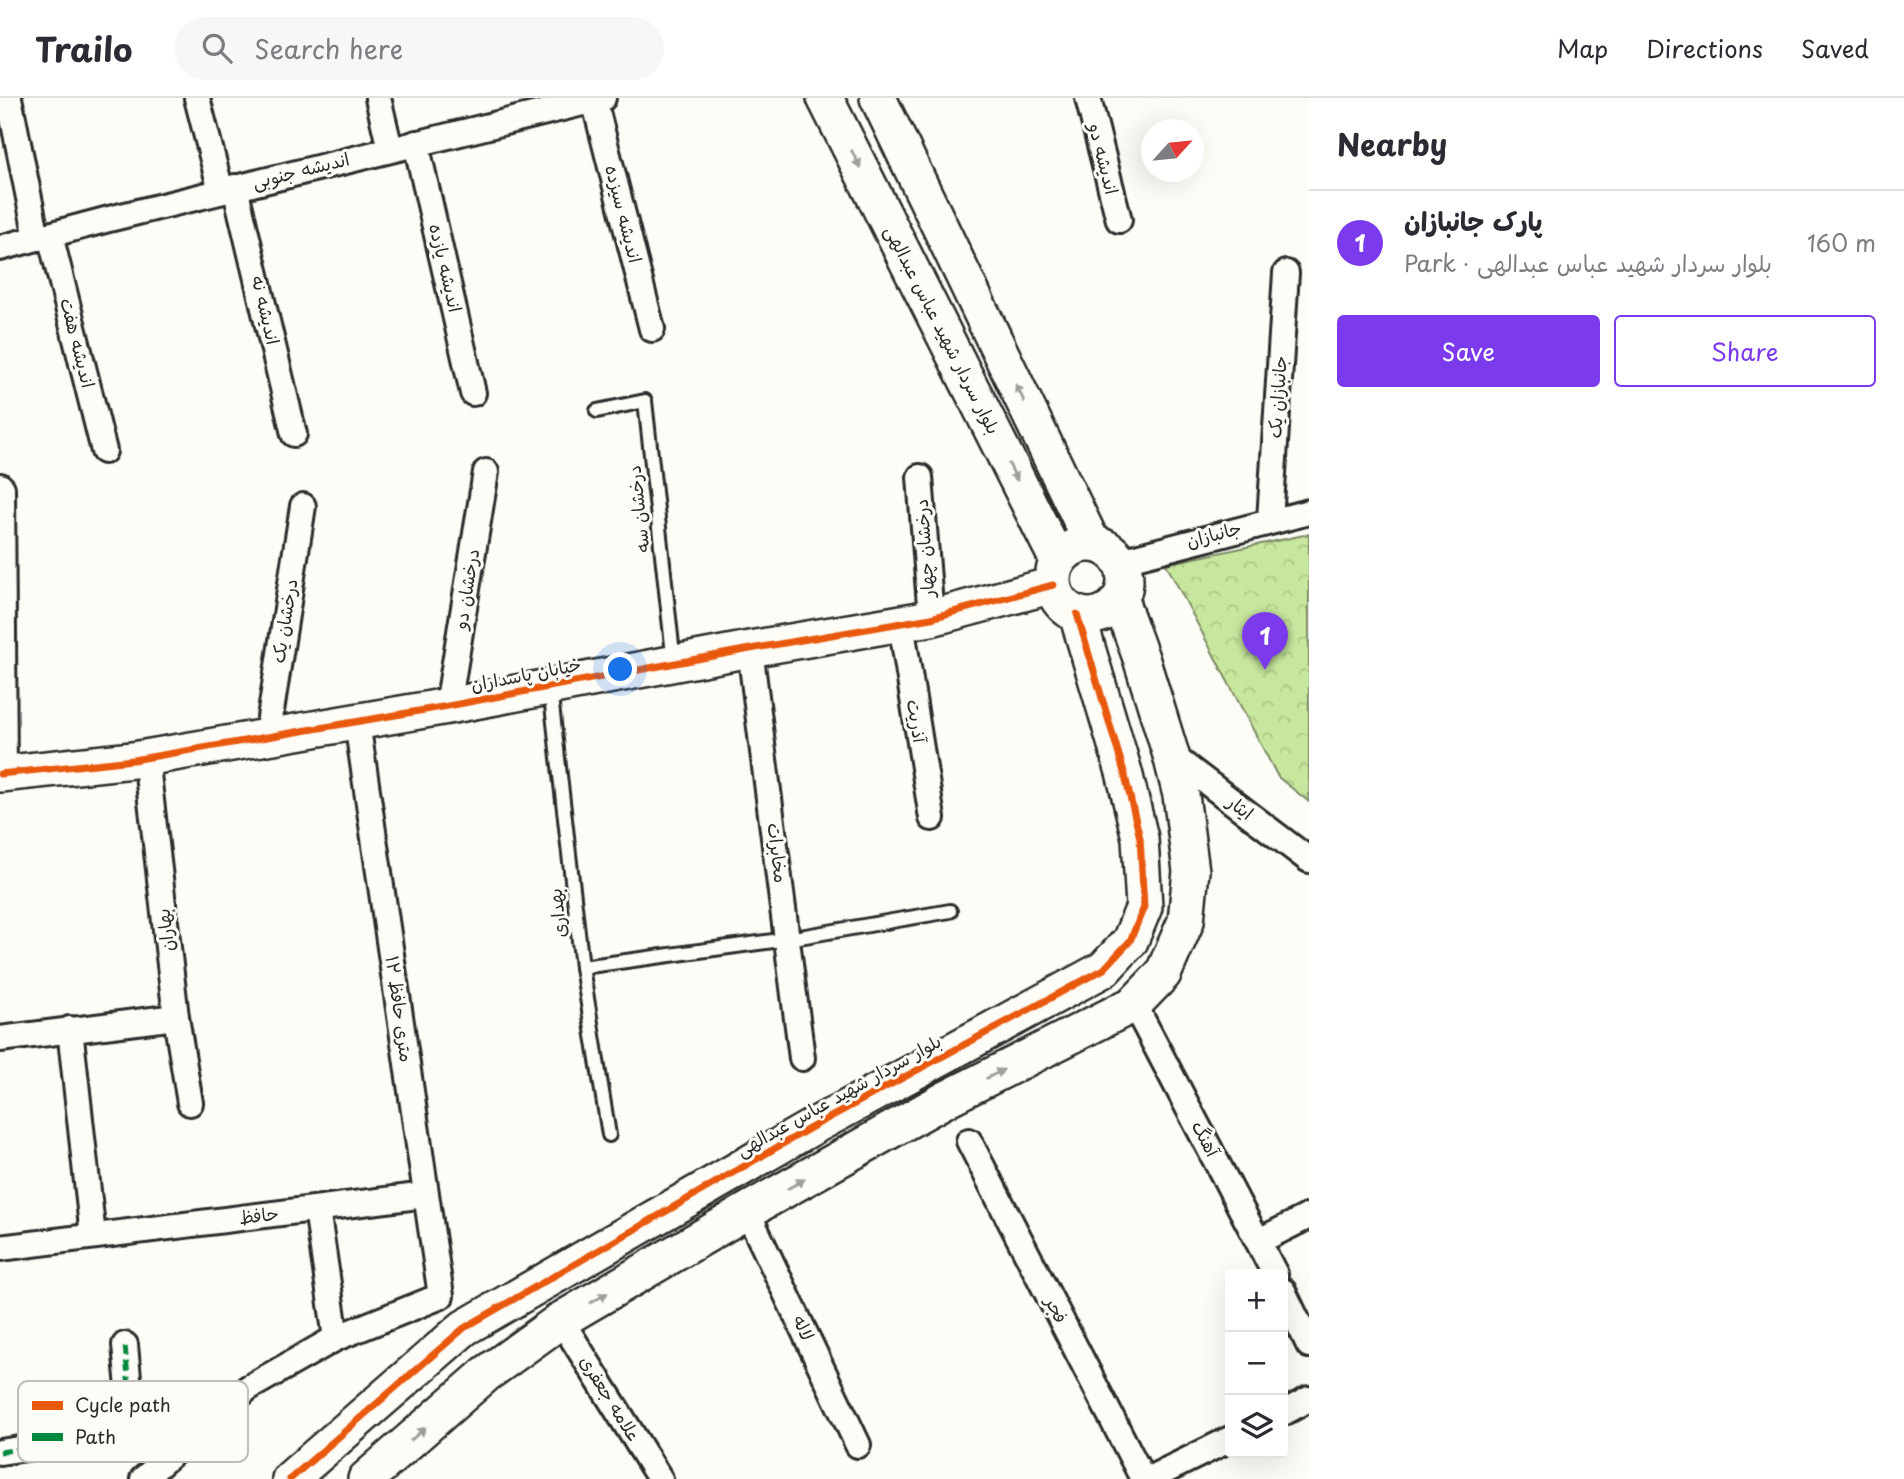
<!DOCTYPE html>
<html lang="en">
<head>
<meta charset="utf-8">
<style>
  body { margin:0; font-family:"Playpen Sans","Playpen Sans Arabic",sans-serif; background:#f7f7f7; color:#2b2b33 }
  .controls { position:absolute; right:21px; bottom:21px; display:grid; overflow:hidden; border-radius:7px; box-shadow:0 7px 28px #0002 }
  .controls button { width:63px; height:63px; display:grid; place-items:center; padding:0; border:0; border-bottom:2px solid #e1e1e2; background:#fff; color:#2b2b33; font:35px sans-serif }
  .compass { position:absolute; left:1141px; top:21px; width:63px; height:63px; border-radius:50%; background:#fff; box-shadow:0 7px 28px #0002; rotate:63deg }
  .you { position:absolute; left:621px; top:572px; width:24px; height:24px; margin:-18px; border:5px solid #fff; border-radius:50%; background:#1a73e8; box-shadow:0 0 0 10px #1a73e833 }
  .badge { display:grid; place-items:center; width:46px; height:46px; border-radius:50%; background:#7c3aed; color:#fff; font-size:23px; font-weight:700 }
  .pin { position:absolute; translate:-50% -58px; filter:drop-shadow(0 2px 4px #0008) }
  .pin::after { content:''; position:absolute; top:37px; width:24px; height:21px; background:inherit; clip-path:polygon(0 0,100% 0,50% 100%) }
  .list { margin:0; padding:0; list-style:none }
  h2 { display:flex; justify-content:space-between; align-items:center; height:91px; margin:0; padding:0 28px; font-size:30px }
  h2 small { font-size:23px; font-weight:400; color:#7c7c81 }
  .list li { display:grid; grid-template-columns:46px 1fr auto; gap:21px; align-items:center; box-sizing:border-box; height:105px; padding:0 28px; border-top:2px solid #e1e1e2 }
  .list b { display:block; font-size:26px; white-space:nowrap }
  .list p { margin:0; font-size:23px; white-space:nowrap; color:#7c7c81 }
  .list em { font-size:23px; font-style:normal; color:#7c7c81 }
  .actions { display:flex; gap:14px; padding:21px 28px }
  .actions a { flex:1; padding:16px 0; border:2px solid #7c3aed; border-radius:7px; text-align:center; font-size:24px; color:#7c3aed }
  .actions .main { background:#7c3aed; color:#fff }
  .icon { flex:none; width:38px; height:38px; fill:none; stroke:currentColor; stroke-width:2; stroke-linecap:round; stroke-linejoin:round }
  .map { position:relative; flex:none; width:1309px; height:1381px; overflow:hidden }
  header { display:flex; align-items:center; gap:42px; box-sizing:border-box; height:98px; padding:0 35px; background:#fff; border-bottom:2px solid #e1e1e2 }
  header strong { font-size:33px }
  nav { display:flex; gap:38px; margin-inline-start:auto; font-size:24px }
  .search { width:490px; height:63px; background:#f7f7f7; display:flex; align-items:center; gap:18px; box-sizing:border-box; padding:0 24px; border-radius:38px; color:#7c7c81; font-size:26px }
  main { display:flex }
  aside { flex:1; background:#fff }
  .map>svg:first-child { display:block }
</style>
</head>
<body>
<header>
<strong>Trailo</strong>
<div class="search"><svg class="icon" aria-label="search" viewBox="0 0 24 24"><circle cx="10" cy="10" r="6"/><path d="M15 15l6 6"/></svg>Search here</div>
<nav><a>Map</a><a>Directions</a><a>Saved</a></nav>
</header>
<main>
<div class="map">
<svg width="1309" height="1381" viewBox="0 0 1309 1381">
  <defs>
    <pattern id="forest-crowns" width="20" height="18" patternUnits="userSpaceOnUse" patternTransform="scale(1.75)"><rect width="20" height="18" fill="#c8e79e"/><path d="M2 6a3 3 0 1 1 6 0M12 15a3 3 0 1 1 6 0" fill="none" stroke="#acc688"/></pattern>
  </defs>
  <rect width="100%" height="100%" fill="#fdfcf7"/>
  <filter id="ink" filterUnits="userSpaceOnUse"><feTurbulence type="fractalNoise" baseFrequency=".0143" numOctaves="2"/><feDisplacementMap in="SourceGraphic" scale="14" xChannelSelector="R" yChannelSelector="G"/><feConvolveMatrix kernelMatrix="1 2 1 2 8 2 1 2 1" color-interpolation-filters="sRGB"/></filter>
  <g filter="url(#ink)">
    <polygon fill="url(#forest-crowns)" stroke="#7a8964" stroke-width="2" points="1309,436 1309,704 1278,679 1166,466"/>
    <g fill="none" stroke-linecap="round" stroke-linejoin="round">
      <g stroke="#2b2b2b" stroke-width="18">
        <g id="lane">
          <polyline points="597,313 645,303 674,565"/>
          <polyline points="550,590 582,869 609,1037"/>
          <polyline points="582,869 788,841 950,813"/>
        </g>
      </g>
      <g stroke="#2b2b2b" stroke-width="30">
        <g id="street">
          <polyline points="9,0 37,140"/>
          <polyline points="197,0 221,93"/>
          <polyline points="378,0 390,51"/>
          <polyline points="1088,0 1119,122"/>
          <polyline points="594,2 652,231"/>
          <polyline points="416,45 473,295"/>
          <polyline points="235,89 294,336"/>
          <polyline points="50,137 104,353"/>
          <polyline points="0,150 109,121 603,0"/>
          <polyline points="920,379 931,520"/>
          <polyline points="0,388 2,390 4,676"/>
          <polyline points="1270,422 1286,175"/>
          <polyline points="1120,463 1309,414"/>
          <polyline points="901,525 932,720"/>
          <polyline points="750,551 802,960"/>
          <polyline points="448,608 486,374"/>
          <polyline points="267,639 303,408"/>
          <polyline points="1171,657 1309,762"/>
          <polyline points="146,659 176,919 190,1005"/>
          <polyline points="1134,906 1275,1176"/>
          <polyline points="70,931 93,1138"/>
          <polyline points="0,941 176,919"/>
          <polyline points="969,1043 1143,1381"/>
          <polyline points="317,1111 336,1240"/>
          <polyline points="747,1113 858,1347"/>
          <polyline points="1259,1143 1309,1118"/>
          <polyline points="0,1150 426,1097"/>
          <polyline points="1283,1193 1309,1247"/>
          <polyline points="561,1222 660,1381"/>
          <polyline points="1283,1315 1309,1301"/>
          <polyline points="0,1354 133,1334 125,1247"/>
          <polyline points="143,1381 248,1290 336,1240 441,1198 357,624"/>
          <polyline points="1149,1381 1230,1341"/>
        </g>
      </g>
      <g stroke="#2b2b2b" stroke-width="40">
        <g id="secondary">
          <polyline points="825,0 1058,463"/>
          <polyline points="878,0 1092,445"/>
          <circle cx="1089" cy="482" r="36"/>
          <polyline points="0,676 133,662 448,608 750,551 931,520 1053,487"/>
          <polyline points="290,1381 464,1230 812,1029 1104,871 1130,843 1144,809 1140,740 1124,674 1077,516"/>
          <polyline points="366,1381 486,1276 561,1222 747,1113 948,1000 1134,906 1163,876 1186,823 1191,773 1181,697 1171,657 1141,560 1120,502"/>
        </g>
      </g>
      <use href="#lane" stroke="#fdfcf7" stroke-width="12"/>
      <use href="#street" stroke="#fdfcf7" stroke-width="24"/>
      <use href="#secondary" stroke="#fdfcf7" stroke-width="35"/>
      <polyline stroke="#00873e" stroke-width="5" stroke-dasharray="10 5" stroke-linecap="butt" points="0,1354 133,1334 125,1247"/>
      <g stroke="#fdfcf7" stroke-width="11">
        <g id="cycleway">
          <polyline points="0,676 133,662 448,608 750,551 931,520 1053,487"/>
          <polyline points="290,1381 464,1230 812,1029 1104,871 1130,843 1144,809 1140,740 1124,674 1077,516"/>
        </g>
      </g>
      <use href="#cycleway" stroke="#e8590c" stroke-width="7"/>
    </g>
    <defs><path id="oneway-solid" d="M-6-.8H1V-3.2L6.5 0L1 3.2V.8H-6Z" transform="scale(1.75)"/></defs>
    <g fill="#9e9e9b">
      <use href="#oneway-solid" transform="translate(856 61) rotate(63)"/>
      <use href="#oneway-solid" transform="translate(1020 295) rotate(-116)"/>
      <use href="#oneway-solid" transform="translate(1013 374) rotate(63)"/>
      <use href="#oneway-solid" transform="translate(995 976) rotate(-27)"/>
      <use href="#oneway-solid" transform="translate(796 1086) rotate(-29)"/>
      <use href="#oneway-solid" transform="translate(599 1200) rotate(-30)"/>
      <use href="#oneway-solid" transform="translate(418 1336) rotate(-41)"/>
    </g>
  </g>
  <g text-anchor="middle" stroke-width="6" stroke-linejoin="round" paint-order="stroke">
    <g font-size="18" fill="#2b2b2b" stroke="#fdfcf7">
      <text transform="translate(1103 61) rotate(76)" y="6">اندیشه دو</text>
      <text transform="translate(301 73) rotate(-14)" y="6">اندیشه جنوبی</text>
      <text transform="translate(623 116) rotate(76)" y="6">اندیشه سیزده</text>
      <text transform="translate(445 170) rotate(77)" y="6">اندیشه یازده</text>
      <text transform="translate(265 212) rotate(77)" y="6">اندیشه نه</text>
      <text transform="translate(942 232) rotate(63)" y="6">بلوار سردار شهید عباس عبدالهی</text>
      <text transform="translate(77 245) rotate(76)" y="6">اندیشه هفت</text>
      <text transform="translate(1278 299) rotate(-86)" y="6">جانبازان یک</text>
      <text transform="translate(639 411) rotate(-96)" y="6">درخشان سه</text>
      <text transform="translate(1214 437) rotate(-15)" y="6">جانبازان</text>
      <text transform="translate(925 450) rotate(-94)" y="6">درخشان چهار</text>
      <text transform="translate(467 491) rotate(-81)" y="6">درخشان دو</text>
      <text transform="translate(285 523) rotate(-81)" y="6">درخشان یک</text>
      <text transform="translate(526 577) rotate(-11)" y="6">خیابان پاسداران</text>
      <text transform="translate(916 623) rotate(81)" y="6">آذریت</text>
      <text transform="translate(1240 710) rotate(37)" y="6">ایثار</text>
      <text transform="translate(777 755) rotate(83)" y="6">مخابرات</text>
      <text transform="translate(558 815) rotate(-96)" y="6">بهداری</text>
      <text transform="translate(166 832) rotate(-97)" y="6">بهاران</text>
      <text transform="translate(399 911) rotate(82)" y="6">۱۲ متری حافظ</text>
      <text transform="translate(839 998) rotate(-29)" y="6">بلوار سردار شهید عباس عبدالهی</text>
      <text transform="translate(1205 1041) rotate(62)" y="6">آهنگ</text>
      <text transform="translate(259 1118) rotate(-7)" y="6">حافظ</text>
      <text transform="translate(1056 1212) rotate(63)" y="6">فجر</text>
      <text transform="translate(803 1230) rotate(65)" y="6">لاله</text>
      <text transform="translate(610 1301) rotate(58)" y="6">علامه جعفری</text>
    </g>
  </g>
  <rect x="18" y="1283" width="230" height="81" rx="10" fill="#fdfcf7" stroke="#bebdba" stroke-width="2"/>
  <rect x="32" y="1303" width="31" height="9" fill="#e8590c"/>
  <rect x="32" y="1335" width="31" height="8" fill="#00873e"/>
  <g font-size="19" fill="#2b2b2b">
    <text x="75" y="1314">Cycle path</text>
    <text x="75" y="1346">Path</text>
  </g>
</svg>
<div class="controls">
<button>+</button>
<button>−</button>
<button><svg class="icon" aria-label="layers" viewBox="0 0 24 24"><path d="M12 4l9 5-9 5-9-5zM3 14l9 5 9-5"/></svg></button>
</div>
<svg class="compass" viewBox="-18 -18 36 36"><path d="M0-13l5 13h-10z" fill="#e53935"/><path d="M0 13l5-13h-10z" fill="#7c7c81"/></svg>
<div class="you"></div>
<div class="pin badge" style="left:1265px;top:572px">1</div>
</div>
<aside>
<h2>Nearby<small></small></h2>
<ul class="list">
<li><span class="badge">1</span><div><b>پارک جانبازان</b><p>Park · بلوار سردار شهید عباس عبدالهی</p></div><em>160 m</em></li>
</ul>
<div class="actions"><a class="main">Save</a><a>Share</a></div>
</aside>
</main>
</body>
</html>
